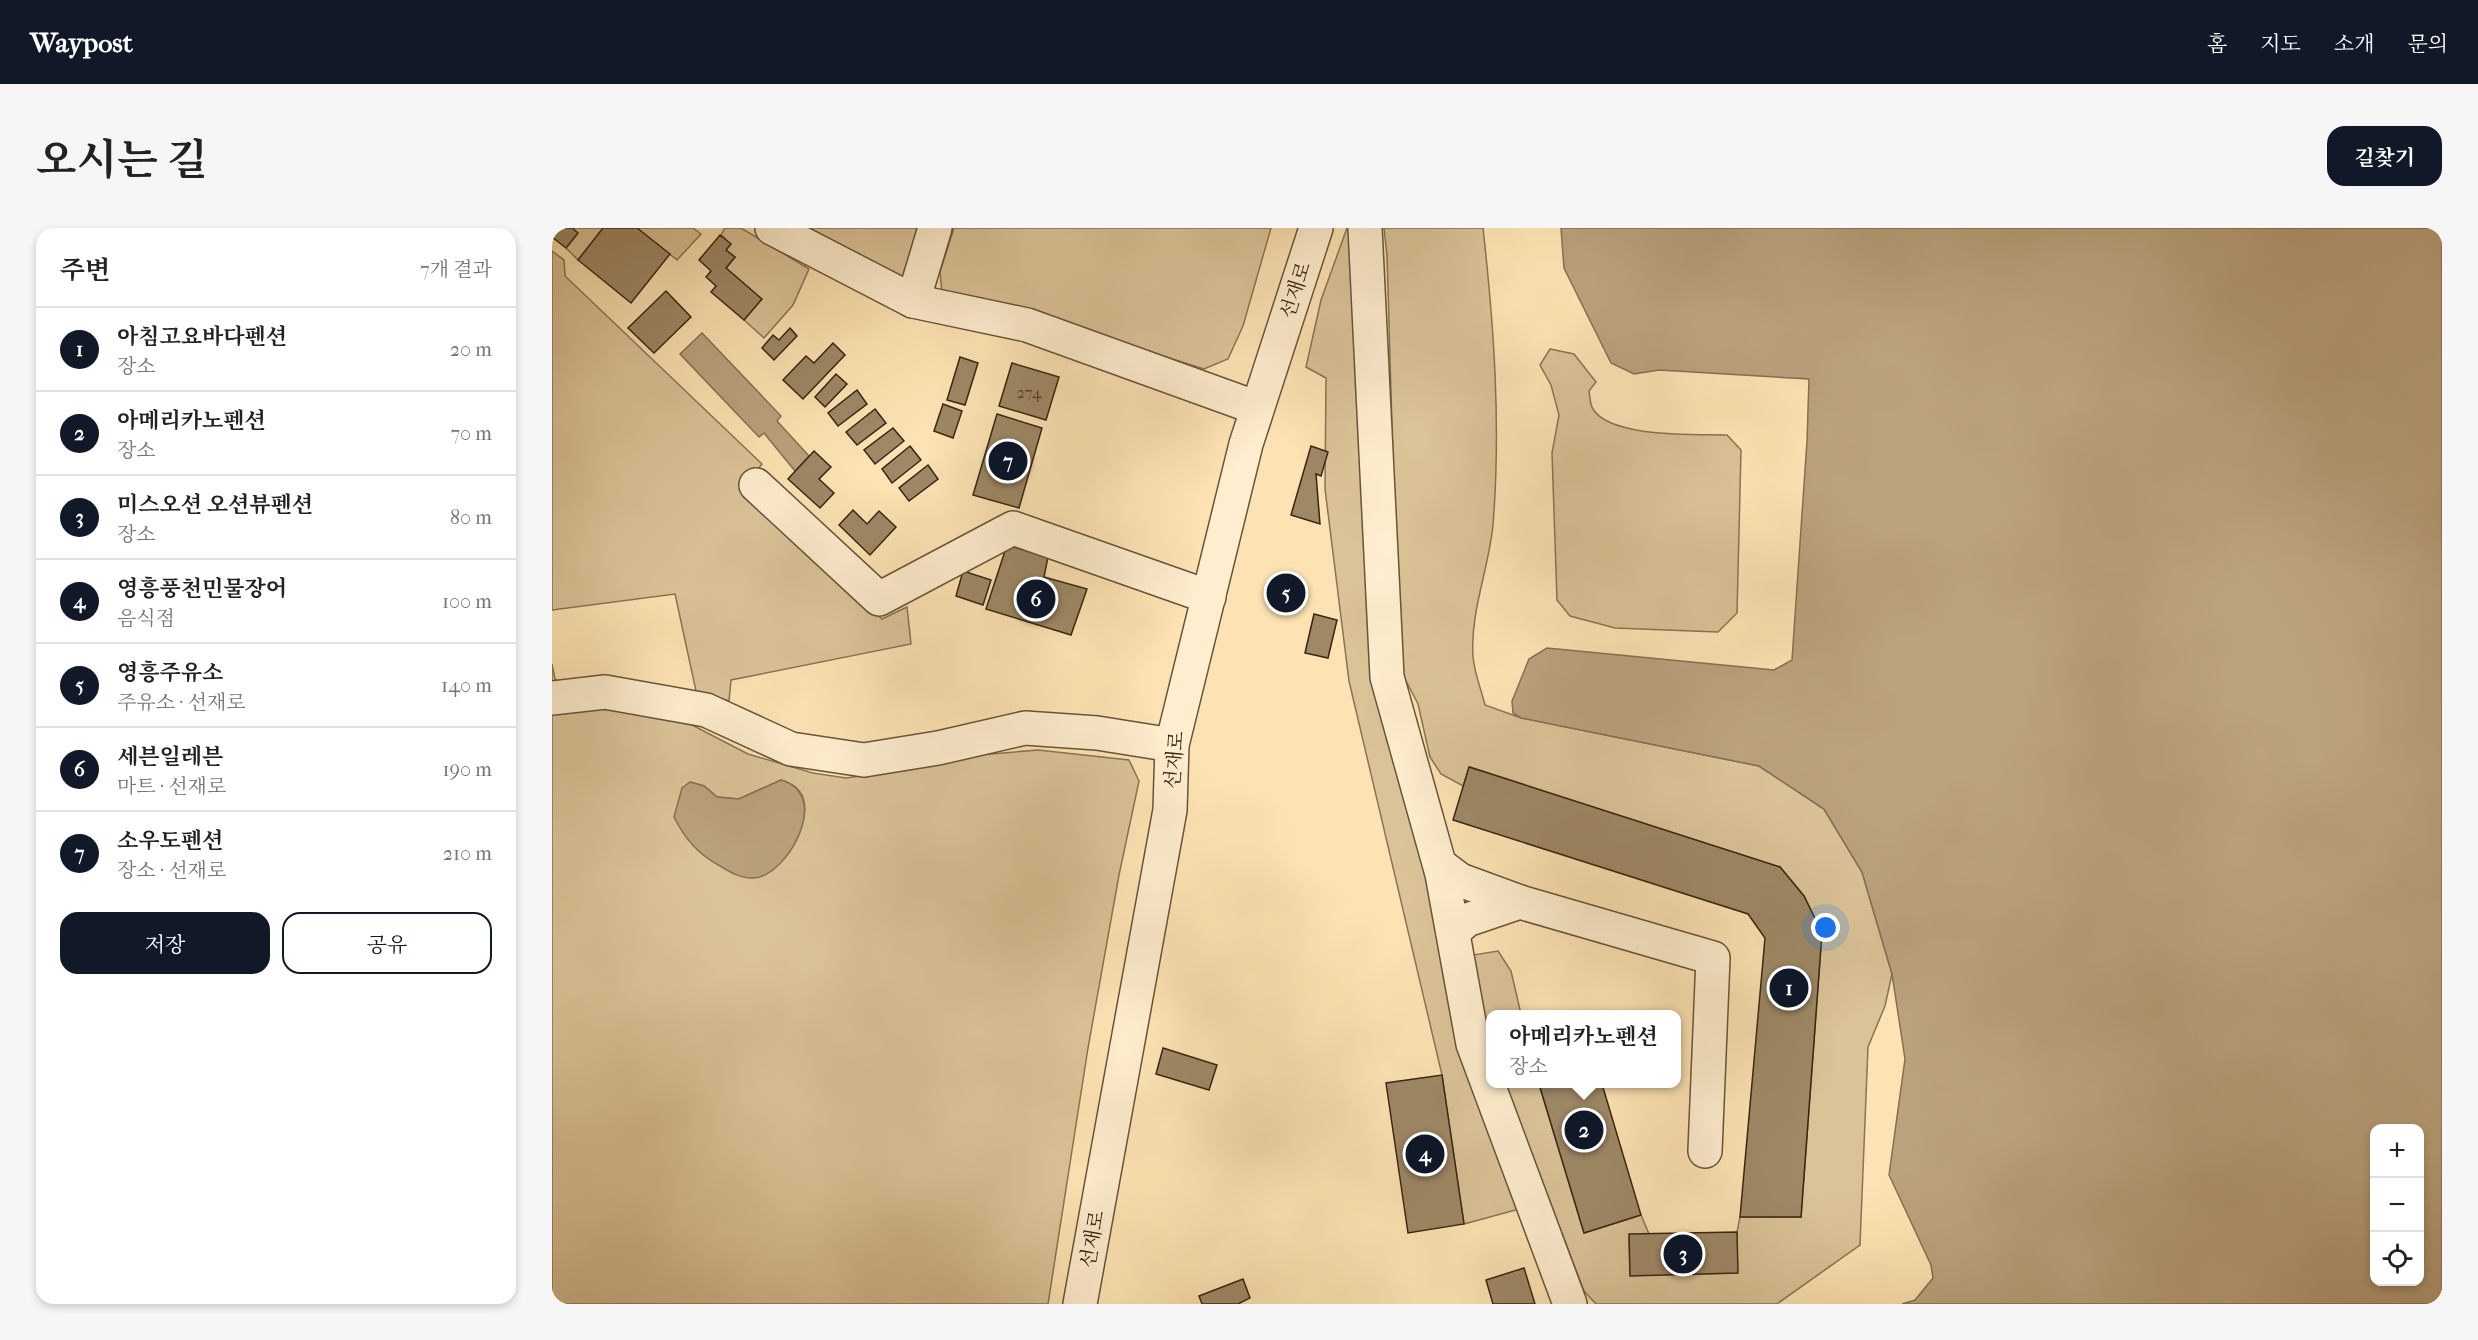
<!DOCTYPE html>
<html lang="ko">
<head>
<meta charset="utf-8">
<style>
  body { margin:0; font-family:"IM FELL French Canon","Noto Serif KR",serif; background:#f6f6f6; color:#222 }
  .controls { position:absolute; right:18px; bottom:18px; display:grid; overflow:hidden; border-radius:12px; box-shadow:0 3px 9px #0003 }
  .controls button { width:54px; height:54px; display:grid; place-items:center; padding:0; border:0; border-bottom:2px solid #e0e0e0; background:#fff; color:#222; font:30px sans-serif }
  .you { position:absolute; left:1274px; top:700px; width:21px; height:21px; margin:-15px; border:4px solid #fff; border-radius:50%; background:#1a73e8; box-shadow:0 0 0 9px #1a73e833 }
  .badge { display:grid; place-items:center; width:39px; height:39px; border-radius:50%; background:#111827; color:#fff; font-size:20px; font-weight:700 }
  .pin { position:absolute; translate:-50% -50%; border:3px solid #fff; box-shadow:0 2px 6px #0006 }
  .popup { position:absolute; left:934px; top:782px; width:195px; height:78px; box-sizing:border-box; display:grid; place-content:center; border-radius:12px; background:#fff; filter:drop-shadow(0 2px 4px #0005); font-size:20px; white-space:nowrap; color:#767676 }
  .popup b { font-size:22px; color:#222 }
  .popup::after { content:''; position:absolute; left:50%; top:100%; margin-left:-12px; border:12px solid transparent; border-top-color:#fff }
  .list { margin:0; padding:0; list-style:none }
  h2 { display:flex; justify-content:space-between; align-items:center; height:78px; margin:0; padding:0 24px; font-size:26px }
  h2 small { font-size:20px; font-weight:400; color:#767676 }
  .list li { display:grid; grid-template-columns:39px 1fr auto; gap:18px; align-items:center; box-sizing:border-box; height:84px; padding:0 24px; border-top:2px solid #e0e0e0 }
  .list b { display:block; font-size:22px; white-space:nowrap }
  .list p { margin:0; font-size:20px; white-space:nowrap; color:#767676 }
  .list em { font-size:20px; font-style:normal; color:#767676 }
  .actions { display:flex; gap:12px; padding:18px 24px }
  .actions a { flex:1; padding:14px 0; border:2px solid #111827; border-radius:18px; text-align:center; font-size:21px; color:#111827 }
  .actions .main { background:#111827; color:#fff }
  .icon { flex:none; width:33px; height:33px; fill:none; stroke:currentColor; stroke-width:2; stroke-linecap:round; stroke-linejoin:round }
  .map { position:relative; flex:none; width:1890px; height:1076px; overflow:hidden; border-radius:18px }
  header { display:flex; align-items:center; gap:36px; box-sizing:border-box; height:84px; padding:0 30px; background:#111827; color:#fff }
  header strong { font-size:28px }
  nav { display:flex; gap:33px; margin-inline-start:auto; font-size:21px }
  .intro { display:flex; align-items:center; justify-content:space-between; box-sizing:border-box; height:144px; padding:0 36px }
  h1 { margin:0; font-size:42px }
  .button { padding:15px 27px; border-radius:18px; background:#111827; color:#fff; font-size:21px; font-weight:700 }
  main { display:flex; gap:36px; padding:0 36px }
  aside { flex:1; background:#fff; border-radius:18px; box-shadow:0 3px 9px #0003 }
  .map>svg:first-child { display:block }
</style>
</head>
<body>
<header>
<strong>Waypost</strong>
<nav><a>홈</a><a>지도</a><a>소개</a><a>문의</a></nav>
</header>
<div class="intro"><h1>오시는 길</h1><a class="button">길찾기</a></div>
<main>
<aside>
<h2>주변<small>7개 결과</small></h2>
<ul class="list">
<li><span class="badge">1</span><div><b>아침고요바다펜션</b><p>장소</p></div><em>20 m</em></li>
<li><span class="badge">2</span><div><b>아메리카노펜션</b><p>장소</p></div><em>70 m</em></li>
<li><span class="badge">3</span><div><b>미스오션 오션뷰펜션</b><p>장소</p></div><em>80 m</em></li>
<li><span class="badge">4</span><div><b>영흥풍천민물장어</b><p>음식점</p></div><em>100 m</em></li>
<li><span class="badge">5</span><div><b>영흥주유소</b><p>주유소 · 선재로</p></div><em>140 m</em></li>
<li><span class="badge">6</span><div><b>세븐일레븐</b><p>마트 · 선재로</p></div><em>190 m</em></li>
<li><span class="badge">7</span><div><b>소우도펜션</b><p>장소 · 선재로</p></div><em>210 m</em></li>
</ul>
<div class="actions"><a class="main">저장</a><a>공유</a></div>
</aside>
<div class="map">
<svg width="1890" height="1076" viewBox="0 0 1890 1076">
  <rect width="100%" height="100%" fill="#fde3b3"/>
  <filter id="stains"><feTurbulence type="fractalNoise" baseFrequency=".00333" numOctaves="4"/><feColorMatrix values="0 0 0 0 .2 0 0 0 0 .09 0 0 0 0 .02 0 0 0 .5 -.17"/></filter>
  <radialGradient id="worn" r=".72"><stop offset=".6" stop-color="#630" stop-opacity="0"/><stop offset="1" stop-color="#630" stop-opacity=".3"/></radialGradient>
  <g fill="#dbc398" stroke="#897456" stroke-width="1.5" fill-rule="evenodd">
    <polygon points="20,0 51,0 26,32 14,20 26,5"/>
    <polygon points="85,0 141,0 149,6 125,32"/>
    <polygon points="173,0 189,0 257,41 241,77 212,110 192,92 209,71 174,40 183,29 174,22 179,16 169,7"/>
    <polygon points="252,0 365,0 351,52"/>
    <polygon points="402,0 719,0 691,98 676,131 652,141 458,80 390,65 388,44"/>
    <polygon points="795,0 799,0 821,451 971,980 912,996 890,847 797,453 773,261 774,150 754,139 769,72"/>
    <path d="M 832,0 L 931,0 C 942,99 949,197 941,297 C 937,340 918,384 921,428 C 922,444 929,461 933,477 L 969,490 L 1207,538 L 1272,581 L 1310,644 L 1340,746 L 1333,778 L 1316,819 L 1308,1017 L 1225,1076 L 1044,1076 L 1032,1063 L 953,856 L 987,856 L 1032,1005 L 1089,987 L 1097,1006 L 1077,1007 L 1078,1047 L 1185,1045 L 1185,1004 L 1188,989 L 1249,989 L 1270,705 L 1252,668 L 1228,639 L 918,539 L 911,558 L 889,546 L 878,529 L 866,476 L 851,447 L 845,370 L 835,27 Z"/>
    <polygon points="0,23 12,32 13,48 210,236 188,263 330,391 355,379 359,416 179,452 177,473 144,463 123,366 0,382"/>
    <path d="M 998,121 L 1022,126 L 1044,154 L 1037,163 C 1038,168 1038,177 1041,181 C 1058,210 1144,206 1175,207 L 1189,222 L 1185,385 L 1166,404 L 1063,400 L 1018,388 L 1005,372 L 1000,225 L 1007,187 L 999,157 L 988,137 Z"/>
    <path d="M 0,436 L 3,451 L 52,480 L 93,482 L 140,497 L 196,526 L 261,545 L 294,550 L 359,541 L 427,527 L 486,522 L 577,532 L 587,553 L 567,647 L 536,820 L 496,1076 L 0,1076 ZM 229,552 C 267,563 252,601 235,625 L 138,554 L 152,558 L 165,569 L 187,571 Z"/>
    <polygon points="946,723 959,743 969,786 939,786 939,819 921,727"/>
  </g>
  <g fill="#baa27d" stroke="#867053" stroke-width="1.5" fill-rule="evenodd">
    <path d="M 1009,0 L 1890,0 L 1890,1076 L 1350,1076 L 1363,1072 L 1381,1050 L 1379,1037 L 1337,947 L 1353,831 L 1340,746 L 1310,644 L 1272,581 L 1207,538 L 969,490 L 961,485 L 960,473 L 977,431 L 995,420 L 1222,442 L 1240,432 L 1255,213 L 1257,151 L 1107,142 L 1082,146 L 1059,135 L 1012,40 ZM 1868,900 L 1868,1054 L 1822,1054 L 1822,900 Z"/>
    <polygon points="150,105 229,188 225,193 257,228 243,243 212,205 207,209 128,126"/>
    <path d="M 229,552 C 281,567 235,648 202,650 C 189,651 178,644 168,638 C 146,626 133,611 122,589 L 130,560 L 138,554 L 152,558 L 165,569 L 187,571 Z"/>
  </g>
  <g fill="#9e8866" stroke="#372513" stroke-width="1.5">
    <polygon points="0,0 20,0 26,5 14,20 0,9"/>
    <polygon points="51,0 85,0 118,26 79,75 26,32"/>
    <polygon points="168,7 179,16 174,22 183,29 174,40 210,71 192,92 159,64 164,58 154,49 159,43 147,32"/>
    <polygon points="114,63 139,89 102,125 76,100"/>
    <polygon points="238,100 245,108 222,132 210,120 221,107 227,112"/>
    <polygon points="281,115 293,127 251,171 231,152 254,128 262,135"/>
    <polygon points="408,129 426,135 413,177 395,172"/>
    <polygon points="460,135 507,149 494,192 447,178"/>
    <polygon points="284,146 295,156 273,179 263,169"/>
    <polygon points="305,162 315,176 286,198 276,185"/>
    <polygon points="391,176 410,183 401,210 382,203"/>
    <polygon points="323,181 334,195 305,217 294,204"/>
    <polygon points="445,186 490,200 467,280 421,267"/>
    <polygon points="341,200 352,213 323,236 312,222"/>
    <polygon points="358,218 369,232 340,255 330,241"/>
    <polygon points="759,218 776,224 769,248 764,246 768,296 739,287"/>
    <polygon points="262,223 279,239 267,251 282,265 268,280 236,251"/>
    <polygon points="376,237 386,251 357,273 347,260"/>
    <polygon points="301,282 315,296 327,283 344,299 318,327 287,297"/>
    <polygon points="455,317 496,329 492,349 535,361 519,407 434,381"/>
    <polygon points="411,343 439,352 431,377 404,368"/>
    <polygon points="762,386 785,392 776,430 753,425"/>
    <polygon points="917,539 1228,639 1252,668 1270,705 1249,989 1188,989 1213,710 1196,686 901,592"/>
    <polygon points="611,820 665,837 657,862 604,846"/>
    <polygon points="890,847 912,996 856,1005 834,855"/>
    <polygon points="987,856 1050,856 1089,987 1032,1005"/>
    <polygon points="1185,1004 1186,1045 1078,1048 1077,1006"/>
    <polygon points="972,1040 983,1076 941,1076 934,1052"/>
    <polygon points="691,1051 698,1070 686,1076 650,1076 647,1068"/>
  </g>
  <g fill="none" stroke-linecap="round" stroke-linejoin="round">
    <g stroke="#68543b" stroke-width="36">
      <g id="minor">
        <polyline points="220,0 361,73 475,97 705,180"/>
        <polyline points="813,0 835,449 890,646 921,816 1018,1076"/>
        <polyline points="361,73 383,0"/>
        <polyline points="204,257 327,371 461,300 657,369"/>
        <polyline points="0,470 53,464 154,482 239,521 312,532 386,520 473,500 545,505 620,517"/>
        <polyline points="888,637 908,652 968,674 1161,730 1153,923"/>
        <polyline points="901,704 915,692 968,674"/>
        <polyline points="528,1076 618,582 620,517 694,216 764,0"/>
      </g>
    </g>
    <use href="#minor" stroke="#feedce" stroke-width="33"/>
  </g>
  <g text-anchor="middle" stroke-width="4.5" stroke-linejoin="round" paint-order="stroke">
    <g font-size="16" fill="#513e28">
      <text x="477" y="170">274</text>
    </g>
    <g font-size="20" fill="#372513" stroke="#feedce">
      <text transform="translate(743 62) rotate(-72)" y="7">선재로</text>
      <text transform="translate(622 532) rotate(-85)" y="7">선재로</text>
      <text transform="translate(540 1011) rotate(-80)" y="7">선재로</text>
    </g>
  </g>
  <rect width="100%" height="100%" filter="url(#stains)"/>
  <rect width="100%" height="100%" fill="url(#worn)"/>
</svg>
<div class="controls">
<button>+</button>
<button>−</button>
<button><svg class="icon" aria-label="locate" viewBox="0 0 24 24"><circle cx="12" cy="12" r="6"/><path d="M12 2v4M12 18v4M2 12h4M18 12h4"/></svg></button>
</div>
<div class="you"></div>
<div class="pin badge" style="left:1237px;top:760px">1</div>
<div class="pin badge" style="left:1032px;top:902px">2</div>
<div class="popup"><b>아메리카노펜션</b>장소</div>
<div class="pin badge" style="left:1131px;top:1026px">3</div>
<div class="pin badge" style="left:873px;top:926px">4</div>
<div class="pin badge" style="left:734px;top:365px">5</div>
<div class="pin badge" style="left:484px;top:371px">6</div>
<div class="pin badge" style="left:456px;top:233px">7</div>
</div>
</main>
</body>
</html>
